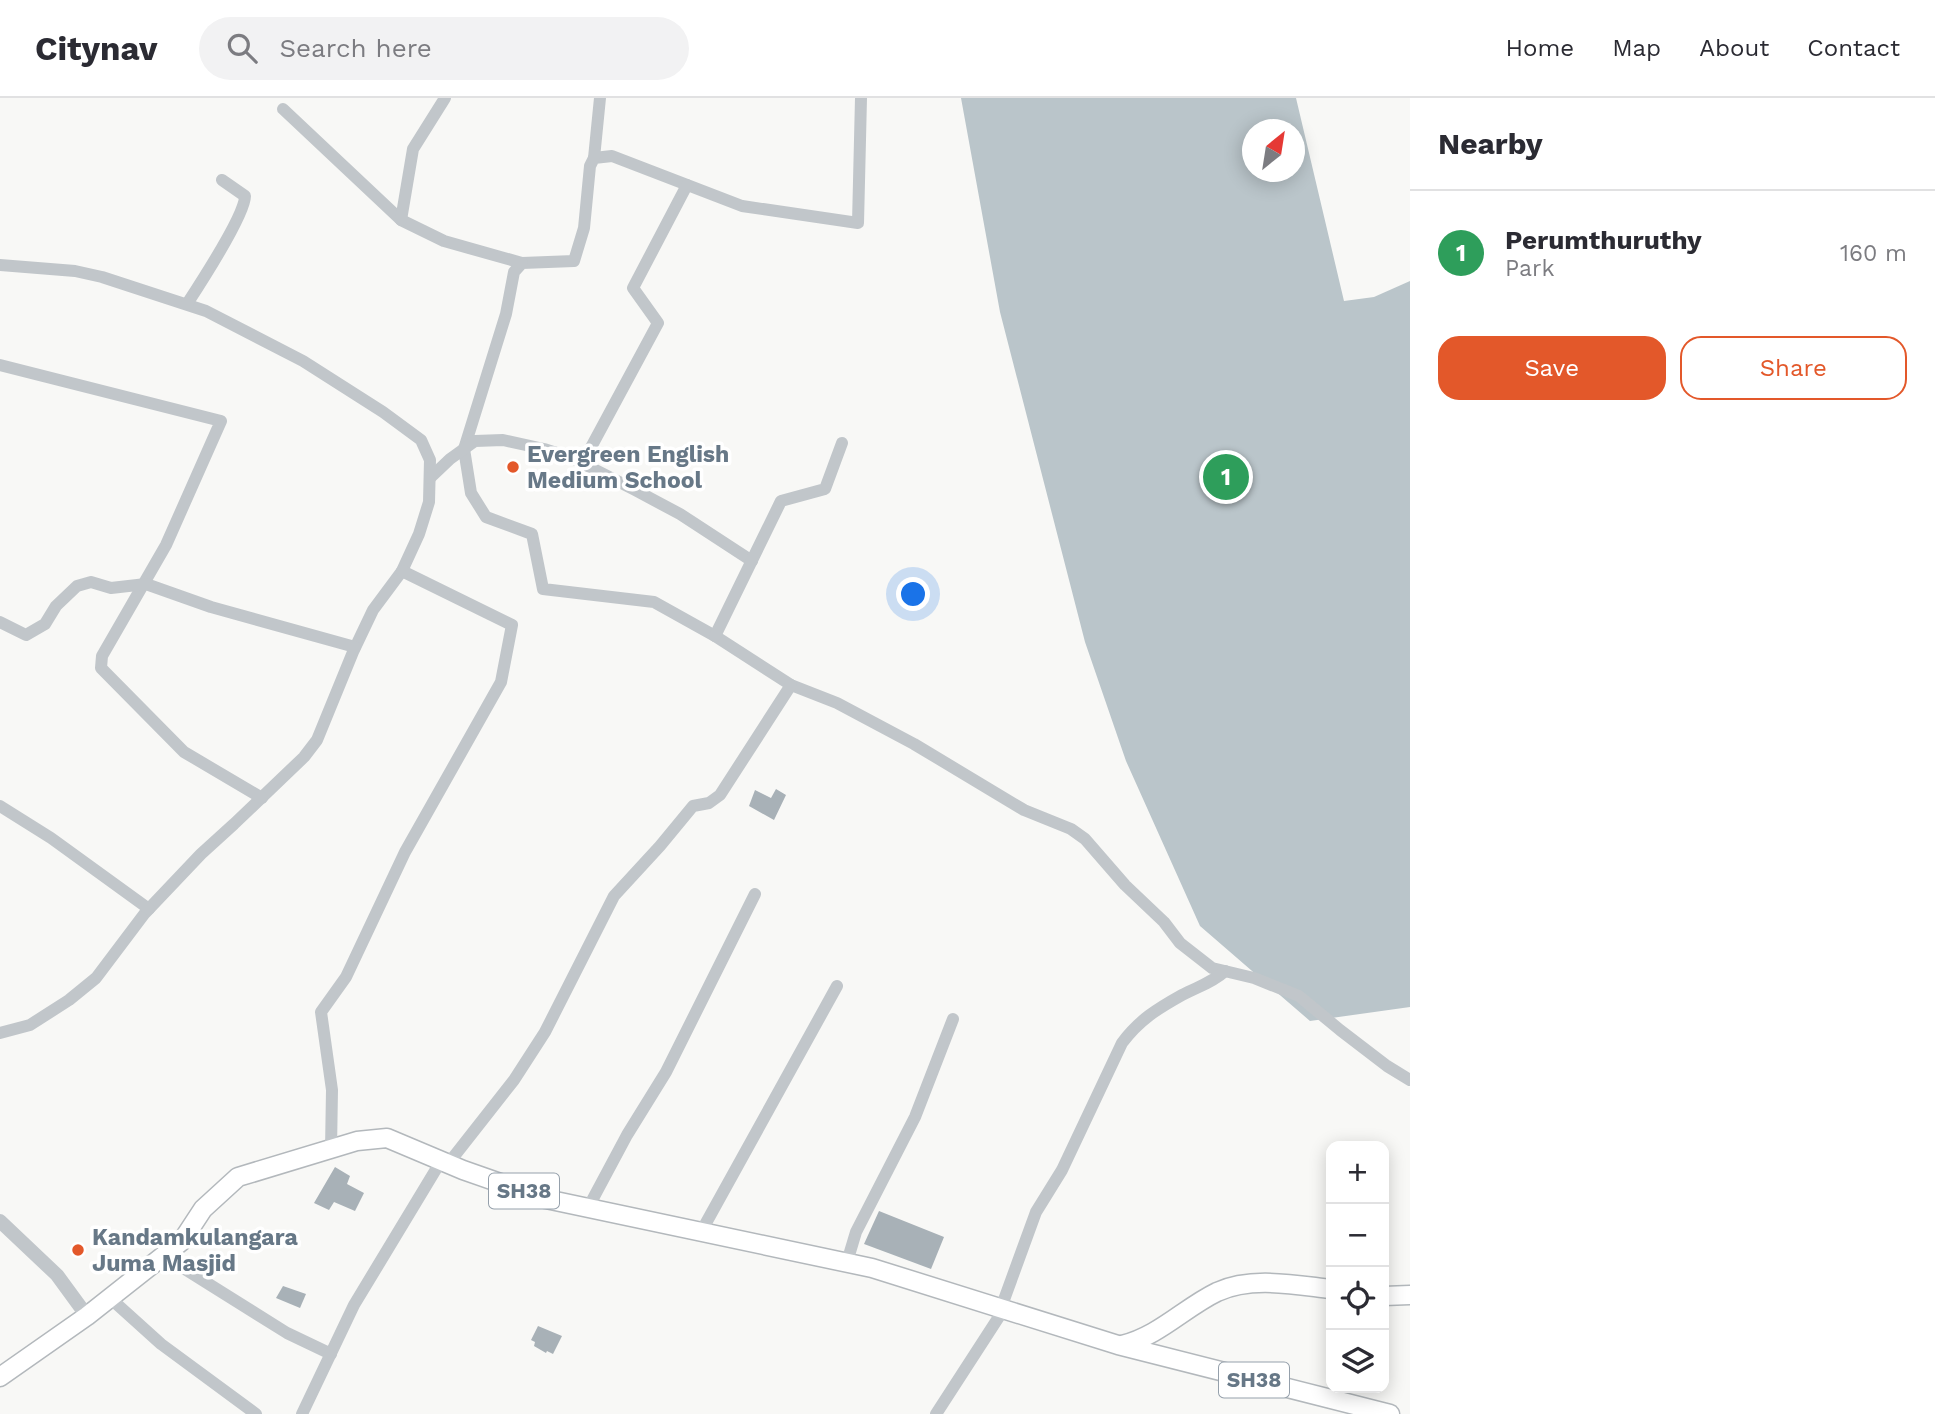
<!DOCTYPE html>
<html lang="en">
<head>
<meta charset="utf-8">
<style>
  body { margin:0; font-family:"Work Sans",sans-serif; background:#f2f2f3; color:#2b2b33 }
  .controls { position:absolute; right:21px; bottom:21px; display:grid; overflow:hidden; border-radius:14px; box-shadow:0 4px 18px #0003 }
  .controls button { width:63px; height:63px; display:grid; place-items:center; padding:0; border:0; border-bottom:2px solid #e1e1e2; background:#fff; color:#2b2b33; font:35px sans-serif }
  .compass { position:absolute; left:1242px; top:21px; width:63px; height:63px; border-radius:50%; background:#fff; box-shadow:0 4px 18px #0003; rotate:30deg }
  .you { position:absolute; left:914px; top:497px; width:24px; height:24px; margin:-18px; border:5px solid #fff; border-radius:50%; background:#1a73e8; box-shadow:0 0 0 10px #1a73e833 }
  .badge { display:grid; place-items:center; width:46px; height:46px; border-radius:50%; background:#e3582a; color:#fff; font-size:23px; font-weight:700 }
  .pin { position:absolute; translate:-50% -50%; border:4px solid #fff; box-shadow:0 2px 7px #0006 }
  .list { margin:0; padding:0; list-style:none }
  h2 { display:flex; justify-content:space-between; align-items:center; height:91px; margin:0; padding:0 28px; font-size:30px }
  h2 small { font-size:23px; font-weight:400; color:#7c7c81 }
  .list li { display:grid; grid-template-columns:46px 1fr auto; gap:21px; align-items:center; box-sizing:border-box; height:126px; padding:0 28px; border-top:2px solid #e1e1e2 }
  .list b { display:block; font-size:26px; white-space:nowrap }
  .list p { margin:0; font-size:23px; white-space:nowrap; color:#7c7c81 }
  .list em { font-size:23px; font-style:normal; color:#7c7c81 }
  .actions { display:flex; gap:14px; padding:21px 28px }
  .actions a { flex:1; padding:16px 0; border:2px solid #e3582a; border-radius:21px; text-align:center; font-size:24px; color:#e3582a }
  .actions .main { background:#e3582a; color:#fff }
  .icon { flex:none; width:38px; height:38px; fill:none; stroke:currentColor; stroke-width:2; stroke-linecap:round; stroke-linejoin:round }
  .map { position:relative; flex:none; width:1410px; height:1316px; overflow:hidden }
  header { display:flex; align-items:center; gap:42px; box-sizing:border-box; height:98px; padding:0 35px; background:#fff; border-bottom:2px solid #e1e1e2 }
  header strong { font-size:33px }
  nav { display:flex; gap:38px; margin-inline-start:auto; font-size:24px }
  .search { width:490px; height:63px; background:#f2f2f3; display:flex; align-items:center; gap:18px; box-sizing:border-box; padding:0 24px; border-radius:38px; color:#7c7c81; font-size:26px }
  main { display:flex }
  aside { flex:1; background:#fff }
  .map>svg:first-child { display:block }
</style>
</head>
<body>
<header>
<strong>Citynav</strong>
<div class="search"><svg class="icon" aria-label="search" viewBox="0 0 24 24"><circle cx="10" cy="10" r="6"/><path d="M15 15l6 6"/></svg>Search here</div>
<nav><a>Home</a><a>Map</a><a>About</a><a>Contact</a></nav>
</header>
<main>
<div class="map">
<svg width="1410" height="1316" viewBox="0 0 1410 1316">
  <rect width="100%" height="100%" fill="#f8f8f6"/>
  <path fill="#bac5ca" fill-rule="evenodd" d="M 961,0 L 1296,0 L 1344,203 L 1374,199 L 1410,183 L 1410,909 L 1310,923 L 1200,828 L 1126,663 L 1085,544 L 1000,214 ZM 1252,32 L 1294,32 L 1294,74 L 1252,74 Z"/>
  <g fill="#a8b1b7">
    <polygon points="776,691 786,697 774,722 749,708 755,692 771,700"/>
    <polygon points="335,1069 350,1078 347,1086 364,1095 355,1113 334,1104 329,1112 314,1105"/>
    <polygon points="879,1113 944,1139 931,1171 864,1146"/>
    <polygon points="283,1188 306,1196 300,1210 276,1200"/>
    <polygon points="538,1228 562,1238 553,1256 547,1253 546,1255 534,1248 535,1244 531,1242"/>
  </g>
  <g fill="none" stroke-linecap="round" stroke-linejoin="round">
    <g stroke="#b3b8bc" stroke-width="21">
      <g id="primary">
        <polyline points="1384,1198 1410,1197"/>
        <path d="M 1122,1247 C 1159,1238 1184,1210 1217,1194 C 1252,1178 1295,1187 1331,1191"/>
        <polyline points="0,1279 87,1218 182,1143 203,1111 238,1079 357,1043 387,1040 463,1072 546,1101 872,1170 1118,1247 1390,1316"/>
      </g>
    </g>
    <g stroke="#c1c6ca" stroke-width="12">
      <polyline points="861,0 858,125 742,108 612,58 594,60 590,68 584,130 574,163 522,165 514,174 506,216 464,351 471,395 486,419 532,436 543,491 654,504 715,538 791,587 837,605 914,646 1024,712 1071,731 1085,741 1125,787 1164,824 1180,845 1212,870 1254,880 1299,898 1340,932 1387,968 1410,982"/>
      <polyline points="283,11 401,122 444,143 522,165"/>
      <polyline points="594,60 600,0"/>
      <polyline points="401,122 413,51 445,0"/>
      <polyline points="0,167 75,173 102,179 206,213 303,263 383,314 421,342 430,362 429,404 419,436 402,473 373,512 353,554 317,642 304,659 234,726 201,756 145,815 96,880 69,902 30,927 0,935"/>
      <path d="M 187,206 C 200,186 245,117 245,98 L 222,82"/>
      <polyline points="0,267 221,323 166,447 102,558 101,570 184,654 262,700"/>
      <polyline points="582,366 658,225 633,190 687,87"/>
      <polyline points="430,380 450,361 475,343 503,342 544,351 572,360 635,392 680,416 752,463"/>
      <polyline points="0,524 26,537 45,526 56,508 77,488 91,484 111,490 146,486 211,509 355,549"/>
      <polyline points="715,538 781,403 825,391 842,345"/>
      <polyline points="0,708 51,740 149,811"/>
      <polyline points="331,1051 332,992 321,914 346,879 405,754 501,584 512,527 402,473"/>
      <polyline points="448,1066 514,982 545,934 614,798 660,748 693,708 709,705 720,697 791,587"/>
      <polyline points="588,1110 627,1037 666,974 755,796"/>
      <polyline points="701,1134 837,888"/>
      <polyline points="164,1158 287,1235 331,1256"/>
      <polyline points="847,1164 856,1134 915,1019 953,921"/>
      <polyline points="110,1200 161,1246 256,1316"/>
      <path d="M 1001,1210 L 1036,1114 L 1062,1072 L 1122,945 C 1139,922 1157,911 1182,897 C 1197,889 1212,885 1225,873"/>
      <polyline points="302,1316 354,1207 441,1063"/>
      <polyline points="936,1316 1004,1211"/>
    </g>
    <polyline stroke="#c1c6ca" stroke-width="14" points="0,1123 57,1177 87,1218"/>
    <use href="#primary" stroke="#fff" stroke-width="18"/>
  </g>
  <g fill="#e3582a" stroke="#fff" stroke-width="2.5">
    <circle cx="513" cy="369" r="7"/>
    <circle cx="78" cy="1152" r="7"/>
  </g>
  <g text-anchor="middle" stroke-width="7" stroke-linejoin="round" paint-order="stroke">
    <g fill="#fff" stroke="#95a0ab" stroke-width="2">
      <rect x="489" y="1075.5" width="70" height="35" rx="5"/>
      <rect x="1219" y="1264.5" width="70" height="35" rx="5"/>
    </g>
    <g font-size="21" font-weight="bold" fill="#677887">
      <text x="524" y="1100">SH38</text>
      <text x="1254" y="1289">SH38</text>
    </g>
    <g font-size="23" font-weight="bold" fill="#677887" stroke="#fff" text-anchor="start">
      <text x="527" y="364">Evergreen English<tspan x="527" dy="26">Medium School</tspan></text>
      <text x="92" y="1147">Kandamkulangara<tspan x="92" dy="26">Juma Masjid</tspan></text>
    </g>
  </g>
</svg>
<div class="controls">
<button>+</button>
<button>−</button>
<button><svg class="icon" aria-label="locate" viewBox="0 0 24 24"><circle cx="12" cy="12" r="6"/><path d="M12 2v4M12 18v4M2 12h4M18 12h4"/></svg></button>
<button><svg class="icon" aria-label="layers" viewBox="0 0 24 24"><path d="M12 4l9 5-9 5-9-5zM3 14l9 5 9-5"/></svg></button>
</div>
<svg class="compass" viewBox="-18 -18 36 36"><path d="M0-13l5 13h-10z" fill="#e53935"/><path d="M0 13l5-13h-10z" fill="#7c7c81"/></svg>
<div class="you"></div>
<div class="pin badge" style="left:1226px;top:379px;background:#2e9e5b">1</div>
</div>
<aside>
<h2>Nearby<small></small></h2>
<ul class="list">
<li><span class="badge" style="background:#2e9e5b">1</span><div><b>Perumthuruthy</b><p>Park</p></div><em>160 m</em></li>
</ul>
<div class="actions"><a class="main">Save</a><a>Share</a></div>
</aside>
</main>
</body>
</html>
